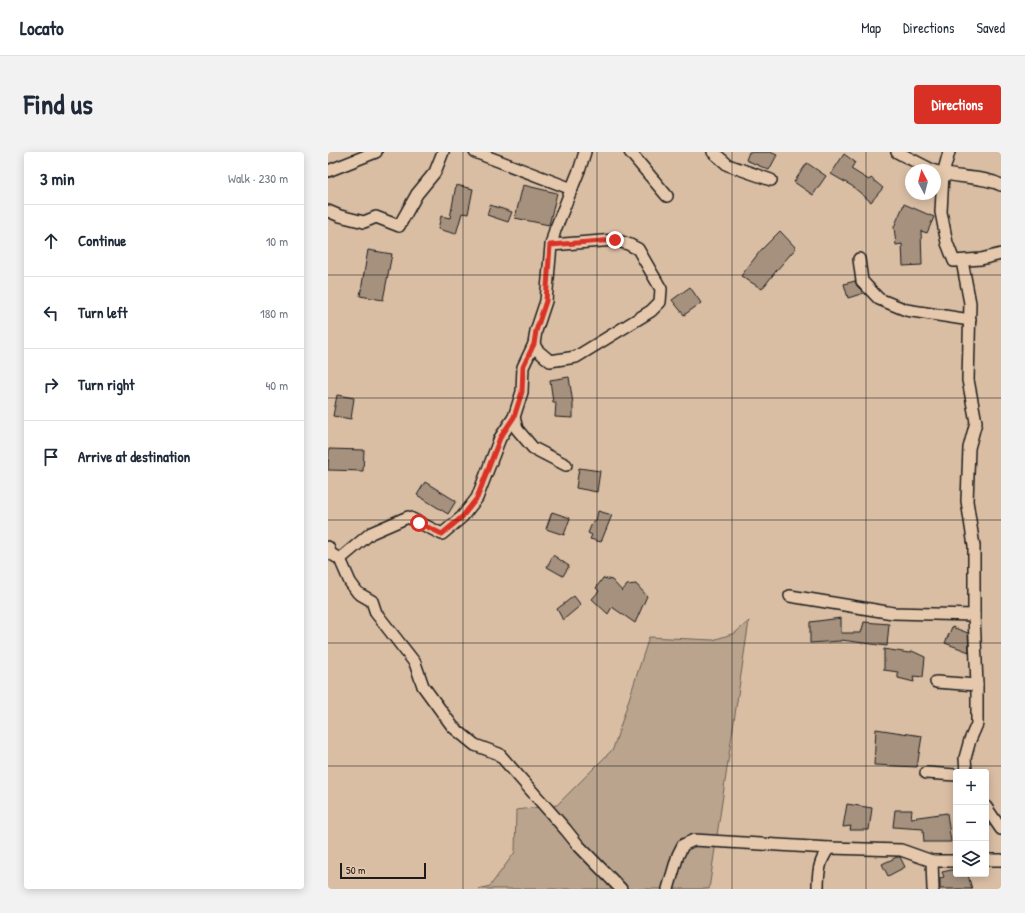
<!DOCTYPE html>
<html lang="en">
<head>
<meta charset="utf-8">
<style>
  body { margin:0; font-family:"Patrick Hand",sans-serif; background:#f2f2f3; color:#1f2937 }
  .controls { position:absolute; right:12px; bottom:12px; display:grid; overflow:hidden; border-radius:4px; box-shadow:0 2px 10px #0003 }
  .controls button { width:36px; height:36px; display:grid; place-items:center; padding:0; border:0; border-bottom:1px solid #e0e1e3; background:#fff; color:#1f2937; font:20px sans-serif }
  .compass { position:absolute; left:577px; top:12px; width:36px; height:36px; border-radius:50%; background:#fff; box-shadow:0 2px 10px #0003; rotate:353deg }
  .scale { position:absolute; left:12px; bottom:10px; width:86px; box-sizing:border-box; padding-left:4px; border:2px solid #1c1c1c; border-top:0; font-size:11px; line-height:14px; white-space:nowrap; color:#1c1c1c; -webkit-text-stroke:3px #e6c9ad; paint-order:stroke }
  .stop { position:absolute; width:12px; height:12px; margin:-9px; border:3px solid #d93025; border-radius:50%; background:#fff }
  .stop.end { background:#d93025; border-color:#fff; box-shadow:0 1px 4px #0008 }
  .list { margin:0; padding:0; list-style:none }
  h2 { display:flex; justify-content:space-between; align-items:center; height:52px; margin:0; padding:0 16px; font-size:17px }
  h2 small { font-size:13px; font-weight:400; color:#747a83 }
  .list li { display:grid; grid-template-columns:26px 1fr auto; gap:12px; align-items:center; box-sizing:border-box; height:72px; padding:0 16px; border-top:1px solid #e0e1e3 }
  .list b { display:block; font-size:15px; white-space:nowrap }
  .list em { font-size:13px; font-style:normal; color:#747a83 }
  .icon { flex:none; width:22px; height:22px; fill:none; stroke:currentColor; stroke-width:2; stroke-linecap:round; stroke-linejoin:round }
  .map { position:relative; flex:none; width:673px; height:737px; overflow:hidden; border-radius:4px }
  header { display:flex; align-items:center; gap:24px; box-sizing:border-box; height:56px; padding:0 20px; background:#fff; border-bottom:1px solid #e0e1e3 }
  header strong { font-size:19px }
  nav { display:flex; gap:22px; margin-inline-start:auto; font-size:14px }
  .intro { display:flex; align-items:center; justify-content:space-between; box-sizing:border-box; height:96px; padding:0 24px }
  h1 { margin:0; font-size:28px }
  .button { padding:10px 18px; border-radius:4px; background:#d93025; color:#fff; font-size:14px; font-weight:700 }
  main { display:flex; gap:24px; padding:0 24px }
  aside { flex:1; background:#fff; border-radius:4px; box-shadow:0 2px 10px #0003 }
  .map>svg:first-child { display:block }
</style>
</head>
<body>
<header>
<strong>Locato</strong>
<nav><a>Map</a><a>Directions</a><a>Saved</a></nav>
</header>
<div class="intro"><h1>Find us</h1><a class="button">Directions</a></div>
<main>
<aside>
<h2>3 min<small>Walk · 230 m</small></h2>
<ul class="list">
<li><svg class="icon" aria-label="ahead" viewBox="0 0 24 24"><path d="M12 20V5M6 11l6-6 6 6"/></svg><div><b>Continue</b></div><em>10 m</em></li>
<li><svg class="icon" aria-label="left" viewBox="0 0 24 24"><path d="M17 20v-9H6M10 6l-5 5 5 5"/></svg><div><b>Turn left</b></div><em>180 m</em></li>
<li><svg class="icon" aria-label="right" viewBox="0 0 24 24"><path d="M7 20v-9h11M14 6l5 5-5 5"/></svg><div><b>Turn right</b></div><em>40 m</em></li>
<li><svg class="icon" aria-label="arrive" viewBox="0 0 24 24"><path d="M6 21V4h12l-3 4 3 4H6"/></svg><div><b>Arrive at destination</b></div></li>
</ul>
</aside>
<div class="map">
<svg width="673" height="737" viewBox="0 0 673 737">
  <rect width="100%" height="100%" fill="#dabea4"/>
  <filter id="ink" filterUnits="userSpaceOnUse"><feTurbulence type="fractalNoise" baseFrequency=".025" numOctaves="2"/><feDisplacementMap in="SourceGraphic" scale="8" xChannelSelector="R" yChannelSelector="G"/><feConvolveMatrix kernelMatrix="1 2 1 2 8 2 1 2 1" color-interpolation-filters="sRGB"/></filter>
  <g filter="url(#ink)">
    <polygon fill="#baa48e" stroke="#6b6055" points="421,469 381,737 151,737 162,734 187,700 188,658 229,653 285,597 321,485 385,488 407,481"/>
    <g fill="#a5917e" stroke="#1c1c1c">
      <polygon points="421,0 442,0 449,3 441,18 418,8"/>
      <polygon points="516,2 527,10 523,17 541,28 543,26 555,36 543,50 524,34 503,22"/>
      <polygon points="479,11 498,24 485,43 466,30"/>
      <polygon points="128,33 145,37 140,62 134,61 128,82 110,77 113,64 122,66"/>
      <polygon points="195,33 229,41 221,73 187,66"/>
      <polygon points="576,52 606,65 599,81 593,79 594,113 575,114 574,92 568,93 566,75"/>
      <polygon points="162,53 184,60 180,70 159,63"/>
      <polygon points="452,79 468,96 448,119 434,137 413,124 433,98"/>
      <polygon points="40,98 64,102 55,148 32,144"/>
      <polygon points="527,129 529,134 536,141 520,146 516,132"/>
      <polygon points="362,135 373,151 356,163 344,148"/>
      <polygon points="241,225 245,252 245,266 227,265 228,250 225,250 222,228"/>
      <polygon points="9,243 26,246 23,267 5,264"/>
      <polygon points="1,297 36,298 35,319 0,318"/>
      <polygon points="251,316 272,319 269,340 248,336"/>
      <polygon points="97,330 128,349 120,362 89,343"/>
      <polygon points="270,359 284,363 273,390 262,387 264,383 260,381 265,369 268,369"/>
      <polygon points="224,360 242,366 236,383 218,377"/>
      <polygon points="225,403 241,414 235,424 219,415"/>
      <polygon points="275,426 284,428 294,439 299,433 308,432 319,444 307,471 284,455 280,462 264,447 271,439 268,436"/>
      <polygon points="246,444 253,453 235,468 229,457"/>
      <polygon points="513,466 513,481 533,481 536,470 561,472 559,494 513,488 513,489 482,491 482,470"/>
      <polygon points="624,475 640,481 641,500 617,491"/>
      <polygon points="556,497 581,501 584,499 597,505 595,525 585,524 586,530 570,526 570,520 556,518"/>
      <polygon points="548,577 594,584 589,615 546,613"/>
      <polygon points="519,652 544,656 541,678 522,678 523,674 515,675"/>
      <polygon points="567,658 584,658 583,666 619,661 623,690 596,690 595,677 565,675"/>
      <polygon points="569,705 572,705 577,715 560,724 554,712"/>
      <polygon points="628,717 628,722 633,722 634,724 640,723 644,737 612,737 612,726 616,725 614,720"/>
    </g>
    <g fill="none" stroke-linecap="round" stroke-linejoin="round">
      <g stroke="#1c1c1c" stroke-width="14">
        <g id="minor">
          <polyline points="147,0 244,37"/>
          <polyline points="302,0 339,44"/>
          <polyline points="385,0 400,13 443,28"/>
          <polyline points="569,0 604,18"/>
          <polyline points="621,0 615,22 613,60 619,91 626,109 653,107 673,102"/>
          <polyline points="0,19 48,0"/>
          <path d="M 607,19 C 628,27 653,23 673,33"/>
          <polyline points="0,59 12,64 36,70 48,65 71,74 89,42 107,20 115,0"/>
          <polyline points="223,93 287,88 300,92 310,97 333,137 332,150 323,159 248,205 222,209 209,198 206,192 208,179 218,149 223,93 227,78 252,16 257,0"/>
          <polyline points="531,107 534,129 551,147 578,158 642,168"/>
          <polyline points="634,109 642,151 640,228 648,270 641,296 639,349 646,394 646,463 649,533 649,572 642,588 637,606 638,620"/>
          <polyline points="206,192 195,215 194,240 186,265 172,286 149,346 134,365 114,382 80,365 43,381 12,407 22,430 30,441 44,449 48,461 87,511 95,534 125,575 147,593 171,602 238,678 250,693 293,737"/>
          <polyline points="186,265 189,277 205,296 238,313"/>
          <polyline points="0,395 3,402 12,407"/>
          <polyline points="462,444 565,461 646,463"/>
          <polyline points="608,530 649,533"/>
          <polyline points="598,621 628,623"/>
          <polyline points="658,655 673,677"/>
          <polyline points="658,708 673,708"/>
          <polyline points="604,709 628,709"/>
          <polyline points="340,737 350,703 355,693 366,688 501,696"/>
          <path d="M 490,737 C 490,721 491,709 501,696 L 573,698 L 604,709 L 605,737"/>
        </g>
      </g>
      <use href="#minor" stroke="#e6c9ad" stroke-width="11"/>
    </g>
  </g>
  <g fill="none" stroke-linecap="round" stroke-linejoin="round" filter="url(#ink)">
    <polyline stroke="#d93025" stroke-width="5" points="91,371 114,382 134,365 149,346 172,286 186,265 194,240 195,215 206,192 208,179 218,149 222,93 287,88"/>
  </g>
  <path fill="none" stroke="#1c1c1c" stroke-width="1" stroke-opacity="0.55" d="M 135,0 L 135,737M 269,0 L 269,737M 404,0 L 404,737M 538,0 L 538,737M 0,123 L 673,123M 0,246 L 673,246M 0,368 L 673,368M 0,491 L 673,491M 0,614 L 673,614"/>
</svg>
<div class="controls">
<button>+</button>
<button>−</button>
<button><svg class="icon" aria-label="layers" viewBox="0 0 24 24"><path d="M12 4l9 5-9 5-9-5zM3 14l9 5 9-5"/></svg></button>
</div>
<svg class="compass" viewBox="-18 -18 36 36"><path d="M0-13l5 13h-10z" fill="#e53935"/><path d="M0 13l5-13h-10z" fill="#747a83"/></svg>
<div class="scale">50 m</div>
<div class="stop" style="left:91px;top:371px"></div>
<div class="stop end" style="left:287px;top:88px"></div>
</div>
</main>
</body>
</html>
